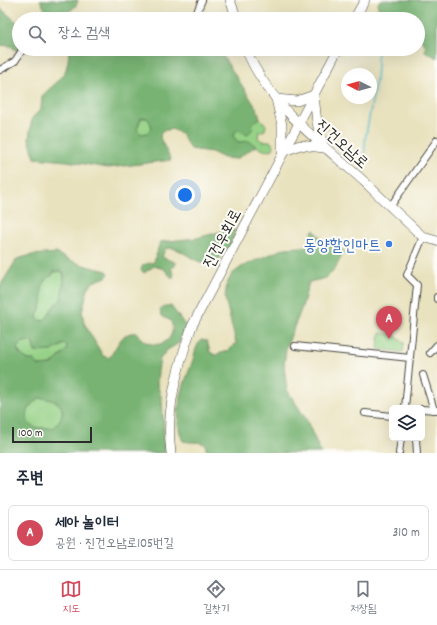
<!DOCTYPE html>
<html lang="ko">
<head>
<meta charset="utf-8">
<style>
  body { margin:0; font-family:Dekko,"Poor Story",sans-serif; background:#f6f6f7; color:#1f2937 }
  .controls { position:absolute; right:12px; bottom:12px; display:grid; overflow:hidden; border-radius:6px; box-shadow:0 4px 16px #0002 }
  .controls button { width:36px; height:36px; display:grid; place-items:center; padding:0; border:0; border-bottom:1px solid #e0e1e3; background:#fff; color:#1f2937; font:20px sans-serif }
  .compass { position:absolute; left:341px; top:68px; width:36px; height:36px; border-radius:50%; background:#fff; box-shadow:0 4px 16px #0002; rotate:275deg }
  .scale { position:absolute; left:12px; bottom:10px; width:80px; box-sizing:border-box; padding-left:4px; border:2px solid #2b2b2b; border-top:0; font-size:11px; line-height:14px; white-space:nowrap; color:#2b2b2b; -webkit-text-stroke:3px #fdfcf7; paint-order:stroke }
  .you { position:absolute; left:185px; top:195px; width:14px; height:14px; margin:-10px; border:3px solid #fff; border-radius:50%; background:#1a73e8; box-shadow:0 0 0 6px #1a73e833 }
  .badge { display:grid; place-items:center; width:26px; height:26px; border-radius:50%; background:#d1495b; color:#fff; font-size:13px; font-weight:700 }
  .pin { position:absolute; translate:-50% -33px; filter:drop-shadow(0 1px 2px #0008) }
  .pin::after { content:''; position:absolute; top:21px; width:14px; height:12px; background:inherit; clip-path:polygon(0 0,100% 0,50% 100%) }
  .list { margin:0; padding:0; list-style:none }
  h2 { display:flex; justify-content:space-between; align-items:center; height:52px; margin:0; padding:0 16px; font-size:17px }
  h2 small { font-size:13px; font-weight:400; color:#747a83 }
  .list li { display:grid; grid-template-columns:26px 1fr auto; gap:12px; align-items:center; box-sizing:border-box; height:56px; margin:0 8px 8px; padding:0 8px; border:1px solid #e0e1e3; border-radius:6px }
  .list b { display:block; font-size:15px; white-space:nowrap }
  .list p { margin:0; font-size:13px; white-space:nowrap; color:#747a83 }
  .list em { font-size:13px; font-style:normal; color:#747a83 }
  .icon { flex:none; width:22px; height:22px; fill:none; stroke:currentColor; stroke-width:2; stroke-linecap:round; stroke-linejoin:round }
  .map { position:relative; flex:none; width:437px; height:453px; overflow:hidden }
  .search { position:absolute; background:#fff; box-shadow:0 4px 16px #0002; left:12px; right:12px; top:12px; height:44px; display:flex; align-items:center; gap:10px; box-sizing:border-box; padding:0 14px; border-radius:22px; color:#747a83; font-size:15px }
  .sheet { height:116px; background:#fff }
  nav { display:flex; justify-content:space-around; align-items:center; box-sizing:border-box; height:56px; border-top:1px solid #e0e1e3; background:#fff; font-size:11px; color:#747a83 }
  nav a { display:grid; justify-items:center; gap:2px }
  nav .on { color:#d1495b }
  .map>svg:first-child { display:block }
</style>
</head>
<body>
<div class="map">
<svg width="437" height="453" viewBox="0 0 437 453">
  <rect width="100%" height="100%" fill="#fdfcf7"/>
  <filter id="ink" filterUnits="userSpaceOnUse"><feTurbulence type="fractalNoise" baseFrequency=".025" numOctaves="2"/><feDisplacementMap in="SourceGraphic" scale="8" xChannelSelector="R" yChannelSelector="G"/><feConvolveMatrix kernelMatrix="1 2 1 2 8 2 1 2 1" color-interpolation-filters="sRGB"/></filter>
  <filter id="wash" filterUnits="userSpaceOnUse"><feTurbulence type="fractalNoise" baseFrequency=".012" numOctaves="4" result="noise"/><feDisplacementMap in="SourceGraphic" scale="16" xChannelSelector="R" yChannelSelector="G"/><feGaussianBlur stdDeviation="0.9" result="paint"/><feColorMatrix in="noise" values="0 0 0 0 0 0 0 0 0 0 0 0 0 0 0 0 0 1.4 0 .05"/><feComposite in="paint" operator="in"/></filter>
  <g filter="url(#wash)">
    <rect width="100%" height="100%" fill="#e9e2be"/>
    <g fill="#95d186" stroke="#607e58">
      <path d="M 260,118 L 266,125 L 265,130 L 259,132 L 258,138 L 262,141 L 270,141 L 274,146 L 273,149 C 265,153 262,149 255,145 C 250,143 243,143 238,142 L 233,136 L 237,130 Z"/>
      <circle cx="144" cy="126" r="8"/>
      <path d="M 60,271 L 63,273 L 64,279 L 61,300 L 53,307 L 47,318 L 42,321 L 37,318 C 37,312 41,309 42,303 C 42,299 40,295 40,290 C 41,280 50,273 60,271 Z"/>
      <polygon points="380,333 394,335 404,343 403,352 378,349"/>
      <path d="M 28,341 L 32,342 L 35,352 L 52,351 L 64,344 L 67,345 L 67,350 L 51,365 L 39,366 L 36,362 C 27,360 21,357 17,348 L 21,343 Z"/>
      <path d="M 40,398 C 63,399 70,412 53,428 L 35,428 L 28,423 C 25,412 30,403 40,398 Z"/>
    </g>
    <g fill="#78b373" stroke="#526f4f" fill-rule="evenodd">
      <path d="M 40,0 L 78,0 C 77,6 73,9 68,12 L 68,19 L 50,19 Z"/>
      <polygon points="380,0 437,0 437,58 425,51 426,47 422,40 418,40 418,19 379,19 378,4"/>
      <polygon points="0,8 18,23 15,36 19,39 19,49 22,50 17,51 11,46 0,45"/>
      <path d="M 69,49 L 222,49 L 221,53 L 257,109 L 260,118 L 252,123 L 253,129 L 248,134 L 237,130 L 233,136 L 238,142 L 249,141 L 256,146 L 236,159 L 224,158 L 212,152 L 190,149 L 182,134 L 172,129 L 161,131 L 160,138 L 171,160 L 108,168 L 67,161 L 35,158 L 29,139 L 32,118 L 41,109 L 42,96 C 61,77 68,78 69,49 ZM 145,117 L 149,120 L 152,128 L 147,133 L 141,134 L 137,130 L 141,118 Z"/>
      <path d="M 230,229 L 235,230 C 233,239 230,250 221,254 L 220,260 C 196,273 182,242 165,249 L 162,257 L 176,263 L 175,266 L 171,268 L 174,276 L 172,278 L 164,269 L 154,266 L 144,273 L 141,270 L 143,265 L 154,262 L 160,242 L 197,238 Z"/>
      <path d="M 314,230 L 322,240 L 344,251 L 336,267 L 326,278 L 309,282 L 302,307 L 286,348 L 284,366 L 287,390 L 306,419 L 321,453 L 207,453 L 205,444 C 197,441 191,443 183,441 C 171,416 184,384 193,360 C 195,352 196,346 201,340 L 207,341 L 210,352 L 215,355 L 228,351 L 236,343 L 225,298 L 227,284 L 232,274 L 243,266 L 285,248 L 302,247 L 309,245 L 313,237 L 312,231 Z"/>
      <path d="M 56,253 C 72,263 89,267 107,271 L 109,274 L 106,277 L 93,282 L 88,288 L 82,312 L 84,323 L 103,356 L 109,358 C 118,347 120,331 137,333 C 150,354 179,344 171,321 C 165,317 161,318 160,310 L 165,306 L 171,306 L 187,328 L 179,343 L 167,350 L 160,359 L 158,371 L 157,384 L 162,400 L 165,453 L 0,453 L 0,286 L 17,259 L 32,255 ZM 60,271 L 63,273 L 64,279 L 61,300 L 53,307 L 47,318 L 42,321 L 37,318 C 37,312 41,309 42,304 C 43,292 39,286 48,277 L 52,276 L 53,272 ZM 28,341 L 32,342 L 35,352 L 52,351 L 64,344 L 67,345 L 67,350 L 51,365 L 39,366 L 34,360 L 28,360 L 19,353 L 17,348 L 21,343 ZM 40,398 C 63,399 70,412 53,428 L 35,428 L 28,423 C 25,412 30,403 40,398 Z"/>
    </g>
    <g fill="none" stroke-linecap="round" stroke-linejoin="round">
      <g stroke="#52bdcc" stroke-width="1.5">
        <polyline points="367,10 369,19"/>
        <polyline points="365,171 365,140 376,80 378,49"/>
      </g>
    </g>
  </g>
  <g filter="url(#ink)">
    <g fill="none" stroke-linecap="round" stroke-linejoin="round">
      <g stroke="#484641" stroke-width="8">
        <g id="street">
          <polyline points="194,19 202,0"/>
          <polyline points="0,70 15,61 23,49"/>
          <polyline points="390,207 437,140"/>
          <polyline points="437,297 437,299"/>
          <polyline points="295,346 410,358"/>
          <polyline points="430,353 437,345"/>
          <polyline points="423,375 434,410"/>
          <polyline points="405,408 417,285 407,275 423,237"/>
          <polyline points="422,409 436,410"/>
          <polyline points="365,413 392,416"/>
          <polyline points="416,439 417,453"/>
          <polyline points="399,453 401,438"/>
        </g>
      </g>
      <g stroke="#484641" stroke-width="10">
        <g id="secondary">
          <polyline points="230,0 237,19"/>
          <polyline points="354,19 365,0"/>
          <path d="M 246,49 C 269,107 323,144 368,185 C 386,203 405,220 423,237 L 437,241"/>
          <polygon points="314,95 317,123 324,148 300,145 282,152 282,125 276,99 297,101"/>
          <path d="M 171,453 C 165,409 178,367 192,326 L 338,49"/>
        </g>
      </g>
      <use href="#street" stroke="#fff" stroke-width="6"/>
      <use href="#secondary" stroke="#fff" stroke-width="9"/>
    </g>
  </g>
  <circle fill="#3f7fe0" stroke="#fdfcf7" stroke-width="1.5" cx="389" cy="244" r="4"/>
  <g text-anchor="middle" stroke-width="4" stroke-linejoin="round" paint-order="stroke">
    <g font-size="16" fill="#2b2b2b" stroke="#fdfcf7">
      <text transform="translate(343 143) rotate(42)" y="6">진건오남로</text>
      <text transform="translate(221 238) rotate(-62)" y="6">진건우회로</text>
    </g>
    <g font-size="16" fill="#366cbe" stroke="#fdfcf7" text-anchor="end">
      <text x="381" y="250">동양할인마트</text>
    </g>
  </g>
</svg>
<div class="controls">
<button><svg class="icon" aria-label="layers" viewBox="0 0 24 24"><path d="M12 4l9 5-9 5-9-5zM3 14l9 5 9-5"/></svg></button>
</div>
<svg class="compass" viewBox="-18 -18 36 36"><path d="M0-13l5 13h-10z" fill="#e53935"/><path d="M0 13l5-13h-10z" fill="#747a83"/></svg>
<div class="scale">100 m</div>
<div class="you"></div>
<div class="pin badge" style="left:389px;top:339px">A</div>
<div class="search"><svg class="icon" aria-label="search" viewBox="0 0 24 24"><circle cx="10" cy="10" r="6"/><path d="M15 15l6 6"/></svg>장소 검색</div>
</div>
<section class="sheet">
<h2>주변<small></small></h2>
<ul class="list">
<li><span class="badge">A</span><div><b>세아 놀이터</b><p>공원 · 진건오남로105번길</p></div><em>310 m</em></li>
</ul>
</section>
<nav>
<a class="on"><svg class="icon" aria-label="map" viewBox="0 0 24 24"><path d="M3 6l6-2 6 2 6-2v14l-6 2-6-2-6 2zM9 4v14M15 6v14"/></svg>지도</a>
<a><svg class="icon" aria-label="directions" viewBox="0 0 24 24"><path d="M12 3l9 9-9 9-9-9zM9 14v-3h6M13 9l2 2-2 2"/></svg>길찾기</a>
<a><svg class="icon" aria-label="saved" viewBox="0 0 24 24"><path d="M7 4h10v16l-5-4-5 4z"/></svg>저장됨</a>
</nav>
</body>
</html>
